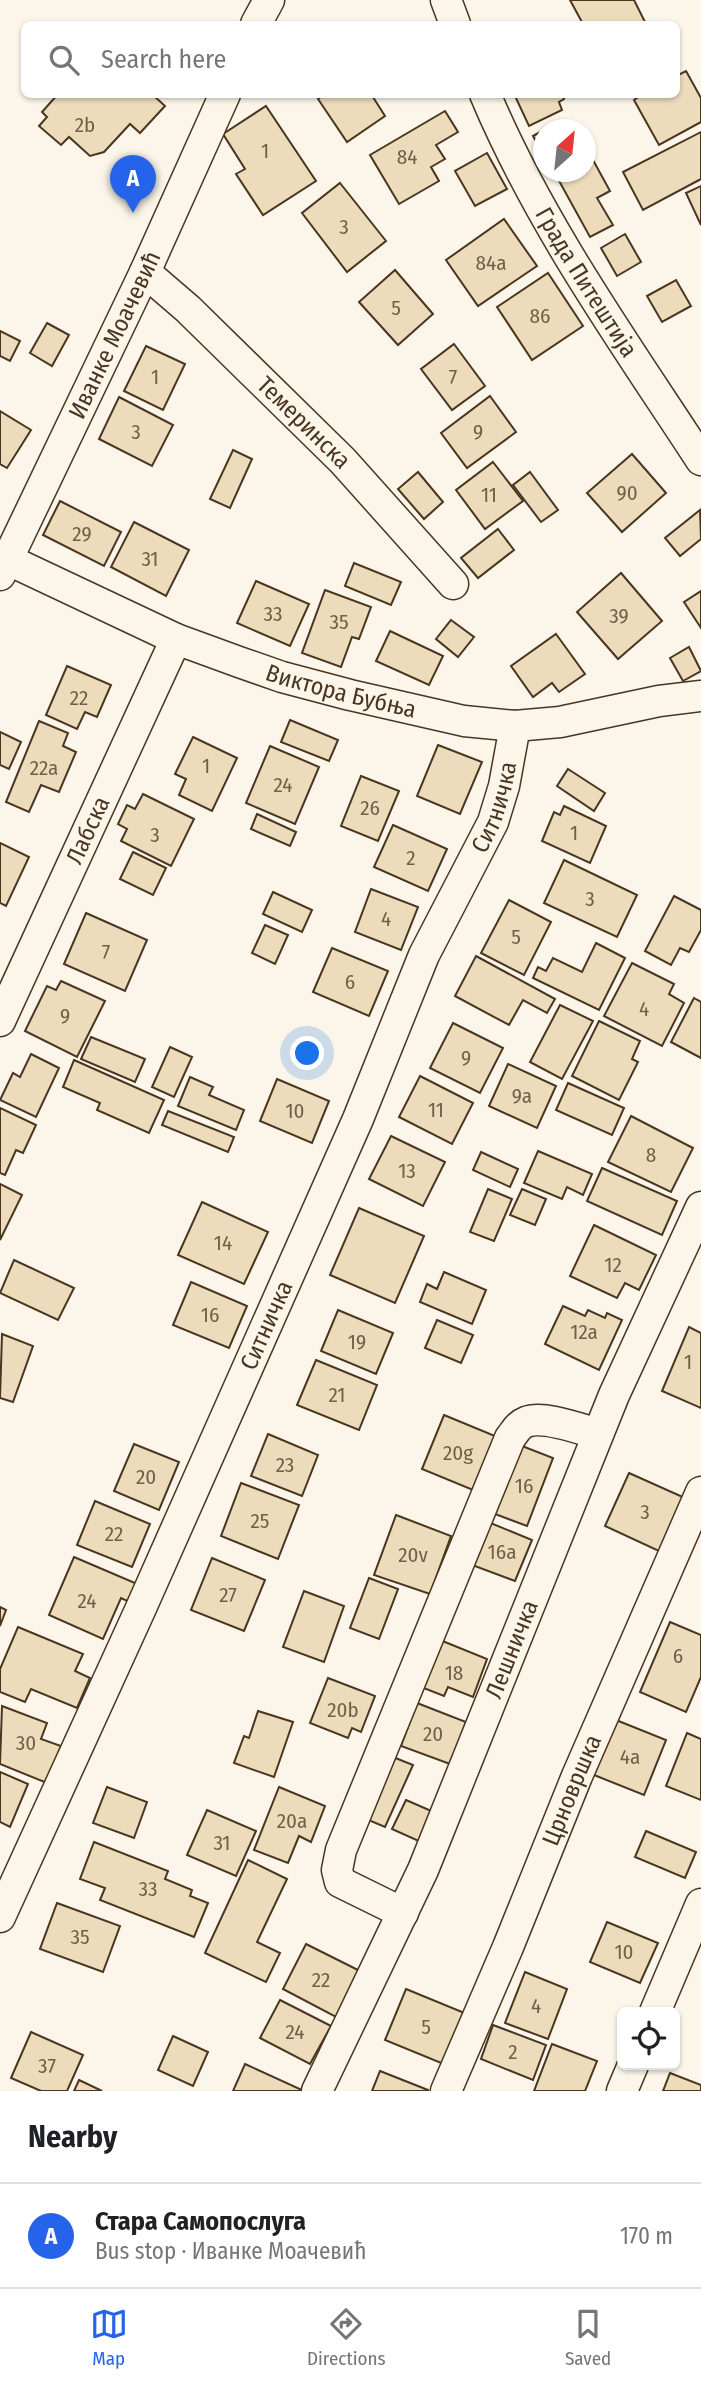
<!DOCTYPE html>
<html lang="en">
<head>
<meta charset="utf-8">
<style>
  body { margin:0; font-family:"Fira Sans Condensed",sans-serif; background:#f6f6f6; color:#202124 }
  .controls { position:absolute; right:21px; bottom:21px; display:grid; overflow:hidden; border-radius:10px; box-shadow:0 2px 5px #0004 }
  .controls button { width:63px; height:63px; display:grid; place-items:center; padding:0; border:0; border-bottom:2px solid #e0e0e0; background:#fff; color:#202124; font:35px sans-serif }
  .compass { position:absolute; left:533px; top:119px; width:63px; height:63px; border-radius:50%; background:#fff; box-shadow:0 2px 5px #0004; rotate:27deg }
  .you { position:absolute; left:308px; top:1054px; width:24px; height:24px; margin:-18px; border:5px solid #fff; border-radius:50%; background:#1a73e8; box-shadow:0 0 0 10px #1a73e833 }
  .badge { display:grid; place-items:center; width:46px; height:46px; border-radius:50%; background:#2563eb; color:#fff; font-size:23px; font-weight:700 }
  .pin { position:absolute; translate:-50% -58px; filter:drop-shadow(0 2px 4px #0008) }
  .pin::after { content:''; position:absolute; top:37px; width:24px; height:21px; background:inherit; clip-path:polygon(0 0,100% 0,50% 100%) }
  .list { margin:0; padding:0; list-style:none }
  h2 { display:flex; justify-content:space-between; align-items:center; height:91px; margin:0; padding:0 28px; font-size:30px }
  h2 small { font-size:23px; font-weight:400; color:#757577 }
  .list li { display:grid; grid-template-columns:46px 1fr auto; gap:21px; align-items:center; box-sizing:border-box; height:105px; padding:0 28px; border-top:2px solid #e0e0e0 }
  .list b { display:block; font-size:26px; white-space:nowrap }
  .list p { margin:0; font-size:23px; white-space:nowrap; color:#757577 }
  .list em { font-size:23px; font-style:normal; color:#757577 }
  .icon { flex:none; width:38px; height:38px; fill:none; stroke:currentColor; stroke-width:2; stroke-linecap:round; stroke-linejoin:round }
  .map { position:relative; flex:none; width:701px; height:2091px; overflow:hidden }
  .search { position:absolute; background:#fff; box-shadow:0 2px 5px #0004; left:21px; right:21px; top:21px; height:77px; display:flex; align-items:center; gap:18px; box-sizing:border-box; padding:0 24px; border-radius:10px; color:#757577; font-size:26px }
  .sheet { height:196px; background:#fff }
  nav { display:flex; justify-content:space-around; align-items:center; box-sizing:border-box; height:98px; border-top:2px solid #e0e0e0; background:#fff; font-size:19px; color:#757577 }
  nav a { display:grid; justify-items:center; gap:4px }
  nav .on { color:#2563eb }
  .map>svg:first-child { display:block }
</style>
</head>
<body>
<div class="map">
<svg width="701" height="2091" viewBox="0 0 701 2091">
  <rect width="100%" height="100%" fill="#fbf6e9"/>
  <g fill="#ecdcbc" stroke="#4a3520" stroke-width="2">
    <polygon points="570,0 634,0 646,24 583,24"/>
    <polygon points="686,71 701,98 701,122 659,145 634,100 643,94 676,94 676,76"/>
    <polygon points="58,94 152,94 165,106 140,133 130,124 104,152 90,156 69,137 61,145 39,126 47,117 42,112"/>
    <polygon points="324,94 371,94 385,116 347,142 318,99"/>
    <polygon points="517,94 562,94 564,99 559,102 562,110 529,126 515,96"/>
    <polygon points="266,106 316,181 263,215 236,174 245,169 223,134"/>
    <polygon points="445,111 458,132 436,145 445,159 431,167 439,181 399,204 370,155"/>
    <polygon points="544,130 544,156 533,136"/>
    <polygon points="701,132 701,179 643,210 623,172"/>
    <polygon points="487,153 507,189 475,206 455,171"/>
    <polygon points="593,160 610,191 597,198 613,225 590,237 558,179 572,172 586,172 586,164"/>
    <polygon points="340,183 386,241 347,272 302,213"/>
    <polygon points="701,186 701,225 686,193"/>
    <polygon points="504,219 537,266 478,306 446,260"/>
    <polygon points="625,234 641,262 617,276 601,248"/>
    <polygon points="395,270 433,314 398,345 359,302"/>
    <polygon points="548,273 583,326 532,360 497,307"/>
    <polygon points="676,280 691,306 662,322 647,296"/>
    <polygon points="47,323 69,335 52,366 30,353"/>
    <polygon points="0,331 20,341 10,361 0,356"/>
    <polygon points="454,344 485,386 452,410 421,369"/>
    <polygon points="146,346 185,364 163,410 124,391"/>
    <polygon points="490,396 516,432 467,468 441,433"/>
    <polygon points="119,397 173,425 152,466 99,439"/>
    <polygon points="0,411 31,430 7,468 0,464"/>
    <polygon points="233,450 252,459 230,508 210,499"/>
    <polygon points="632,454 666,493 622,532 587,493"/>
    <polygon points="493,462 523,501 485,529 456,490"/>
    <polygon points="418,472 443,502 424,519 398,489"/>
    <polygon points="530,472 558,510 541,522 513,485"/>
    <polygon points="60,501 121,532 104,566 43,535"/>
    <polygon points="700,510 701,539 680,556 665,538"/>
    <polygon points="134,522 189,550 166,596 111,567"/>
    <polygon points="498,529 514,550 478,578 461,558"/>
    <polygon points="354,563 401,582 391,605 345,586"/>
    <polygon points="621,573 662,621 618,659 577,612"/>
    <polygon points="256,581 309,604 290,646 237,623"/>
    <polygon points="325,590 371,607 359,639 352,637 341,667 302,653"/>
    <polygon points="701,591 701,628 684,602"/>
    <polygon points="451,620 474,637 458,657 436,639"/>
    <polygon points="390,631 443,656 429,685 376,661"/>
    <polygon points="556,634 585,674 559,692 552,683 533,697 511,666"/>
    <polygon points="689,647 701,671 683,681 670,658"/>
    <polygon points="67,666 111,685 97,717 85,712 77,729 46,715"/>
    <polygon points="290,720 338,740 329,761 281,742"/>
    <polygon points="39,721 68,733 63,746 76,752 59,792 41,785 29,812 6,802"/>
    <polygon points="0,732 21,742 9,769 0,765"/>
    <polygon points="193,737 237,758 212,811 179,795 186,779 175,774"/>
    <polygon points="438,745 482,762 460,814 417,796"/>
    <polygon points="270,746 319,767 295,824 246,803"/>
    <polygon points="568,769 605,793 594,811 557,786"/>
    <polygon points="361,776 399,791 378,841 341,826"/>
    <polygon points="143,794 194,819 171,866 121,841 127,829 118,824 127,805 135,809"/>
    <polygon points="564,806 606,826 590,863 542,841 554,812 560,815"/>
    <polygon points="257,814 296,832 290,846 251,829"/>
    <polygon points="393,825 447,849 428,891 374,867"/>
    <polygon points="0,843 29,857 6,906 0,903"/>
    <polygon points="133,852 166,868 153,895 120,879"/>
    <polygon points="564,860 637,895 617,937 544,903"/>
    <polygon points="371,889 418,907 401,950 355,932"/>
    <polygon points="273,892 312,910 302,932 263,914"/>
    <polygon points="674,896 701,910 701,930 689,952 680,948 671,965 645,951"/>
    <polygon points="509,900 551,922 524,975 481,953"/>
    <polygon points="86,913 147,940 125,991 64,964"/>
    <polygon points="265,925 288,935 275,964 252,953"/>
    <polygon points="596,943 625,958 599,1010 533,978 538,967 546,971 553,958 582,972"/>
    <polygon points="332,948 388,971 369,1016 313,992"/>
    <polygon points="476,956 555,999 547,1013 523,1000 509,1025 455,996"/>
    <polygon points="632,963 674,984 669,994 684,1003 662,1046 604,1016"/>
    <polygon points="61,981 105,1001 77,1057 25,1031 47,986 56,990"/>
    <polygon points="694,998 701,1002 701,1058 671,1042"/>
    <polygon points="560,1005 593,1021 562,1079 530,1062"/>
    <polygon points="599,1021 640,1041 632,1059 638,1062 619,1100 572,1076"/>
    <polygon points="453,1023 503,1048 480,1093 430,1068"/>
    <polygon points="91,1037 145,1059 135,1082 81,1059"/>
    <polygon points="170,1047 192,1057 174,1097 152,1087"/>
    <polygon points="31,1054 59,1068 36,1117 0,1100 13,1073 20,1077"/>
    <polygon points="74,1060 164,1100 149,1133 97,1110 100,1103 63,1087"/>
    <polygon points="508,1064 556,1086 537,1128 489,1106"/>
    <polygon points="420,1076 473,1103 452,1144 399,1117"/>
    <polygon points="190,1077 213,1087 209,1095 244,1110 236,1130 178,1106"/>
    <polygon points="277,1079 329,1101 312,1143 260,1121"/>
    <polygon points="568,1083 624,1108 612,1135 556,1110"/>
    <polygon points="0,1108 36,1125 23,1153 16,1150 5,1175 0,1173"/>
    <polygon points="168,1111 234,1137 228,1152 162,1125"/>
    <polygon points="631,1116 693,1148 671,1192 608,1162"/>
    <polygon points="391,1136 445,1162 423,1206 369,1179"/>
    <polygon points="538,1151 592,1174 583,1195 567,1187 562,1199 524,1183"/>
    <polygon points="481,1152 518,1169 510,1187 473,1170"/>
    <polygon points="602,1168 677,1201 662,1235 587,1201"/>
    <polygon points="0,1184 22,1195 0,1240"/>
    <polygon points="488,1189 512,1199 494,1241 470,1232"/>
    <polygon points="522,1189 546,1199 535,1225 510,1215"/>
    <polygon points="202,1202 268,1232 244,1284 178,1255"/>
    <polygon points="359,1208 424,1236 395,1303 330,1275"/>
    <polygon points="594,1225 656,1255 639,1290 625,1283 617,1298 570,1276"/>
    <polygon points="14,1260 74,1288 58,1320 0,1293"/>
    <polygon points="444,1272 486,1290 472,1324 420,1302 427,1284 437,1289"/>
    <polygon points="191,1282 247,1306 229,1348 173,1325"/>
    <polygon points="563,1306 585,1316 588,1310 605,1318 607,1313 622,1320 599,1370 545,1344"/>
    <polygon points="338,1310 393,1333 376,1374 321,1351"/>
    <polygon points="437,1320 473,1335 461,1363 425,1348"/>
    <polygon points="689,1327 701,1333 701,1408 662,1391"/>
    <polygon points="2,1334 33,1346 13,1402 0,1398"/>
    <polygon points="316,1360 377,1385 359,1430 297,1405"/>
    <polygon points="444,1415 495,1436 473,1490 422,1469"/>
    <polygon points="268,1434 318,1455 302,1496 251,1476"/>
    <polygon points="134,1444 179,1462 159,1510 114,1491"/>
    <polygon points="522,1446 553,1458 527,1526 495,1514"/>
    <polygon points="629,1473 685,1498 661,1552 605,1526"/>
    <polygon points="241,1483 299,1505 278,1559 221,1536"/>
    <polygon points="95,1501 150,1524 132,1567 77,1545"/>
    <polygon points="396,1515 451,1536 430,1594 374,1575"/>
    <polygon points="488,1522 532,1540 515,1581 472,1565"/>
    <polygon points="74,1557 142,1586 134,1604 121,1598 103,1639 49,1615"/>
    <polygon points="212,1558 265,1580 244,1631 191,1610"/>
    <polygon points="369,1578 398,1589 379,1639 350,1628"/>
    <polygon points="304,1591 344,1606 324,1662 283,1647"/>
    <polygon points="0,1607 6,1610 0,1626"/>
    <polygon points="670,1622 701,1635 701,1677 686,1712 640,1692"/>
    <polygon points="18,1627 83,1654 75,1671 90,1678 77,1708 31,1689 25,1702 0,1692 0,1669"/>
    <polygon points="440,1640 487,1659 473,1697 448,1687 444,1696 421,1687"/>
    <polygon points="328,1678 375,1696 361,1732 352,1728 348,1738 310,1723"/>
    <polygon points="417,1703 466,1722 450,1764 401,1746"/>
    <polygon points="2,1706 47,1723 41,1739 61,1746 47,1783 0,1764"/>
    <polygon points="258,1711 293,1722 274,1777 234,1763 244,1736 249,1738"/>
    <polygon points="616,1720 666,1740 644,1795 594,1775"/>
    <polygon points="687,1733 701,1739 701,1800 666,1786"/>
    <polygon points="393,1757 413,1765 385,1827 366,1819"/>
    <polygon points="0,1772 28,1784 10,1827 0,1822"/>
    <polygon points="107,1787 147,1802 134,1838 93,1823"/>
    <polygon points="279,1787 325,1806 311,1842 299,1836 288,1863 254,1850"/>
    <polygon points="406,1800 436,1813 423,1843 392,1829"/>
    <polygon points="207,1810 256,1831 236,1876 187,1855"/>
    <polygon points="646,1831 696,1852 685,1878 635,1857"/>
    <polygon points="94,1842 168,1871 165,1879 192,1890 190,1896 208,1903 194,1937 100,1900 105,1888 80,1879"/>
    <polygon points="248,1860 287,1879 257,1942 280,1953 266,1982 205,1953"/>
    <polygon points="57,1903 120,1926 103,1972 40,1949"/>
    <polygon points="607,1922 658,1943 640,1983 590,1962"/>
    <polygon points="306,1944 360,1971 336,2017 283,1989"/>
    <polygon points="525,1972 567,1989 548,2039 505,2023"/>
    <polygon points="406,1989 467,2014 446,2065 385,2040"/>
    <polygon points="280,2000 331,2026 310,2064 260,2038"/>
    <polygon points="493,2025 546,2045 533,2080 481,2059"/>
    <polygon points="31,2032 83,2055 67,2091 41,2091 11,2078"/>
    <polygon points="173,2036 208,2052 193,2086 158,2070"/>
    <polygon points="552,2044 597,2061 585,2091 534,2091"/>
    <polygon points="245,2064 302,2090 301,2091 233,2091"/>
    <polygon points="380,2071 428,2090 428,2091 372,2091"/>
    <polygon points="670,2073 701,2085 701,2091 663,2091"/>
    <polygon points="79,2080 102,2091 74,2091"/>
  </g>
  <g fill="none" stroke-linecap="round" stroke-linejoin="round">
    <g stroke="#4a3520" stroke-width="33">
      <g id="minor">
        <polyline points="446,0 455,24"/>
        <polyline points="256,24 269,0"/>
        <path id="s1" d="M 485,94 C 540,225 624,342 701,460"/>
        <path id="s2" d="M 145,272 L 188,309 L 343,461 L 453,584"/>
        <path id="s3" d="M 0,556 L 176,639 L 239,662 L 282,677 L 350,695 L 464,721 L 515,726 L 560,722 L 659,701 L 701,696"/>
        <path id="s4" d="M 0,575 L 145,272 L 225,94"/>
        <path id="s5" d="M 0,1021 L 176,639"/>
        <path d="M 403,1913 L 340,1882 L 337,1870 L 341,1850 L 510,1438 C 515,1432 518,1425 526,1422 C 544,1415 580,1429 598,1434"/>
        <path id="s6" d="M 0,1917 L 141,1608 L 358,1119 L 424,955 L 493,822 L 504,786 L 515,726"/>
        <polyline points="655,2012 701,1904"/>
        <path id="s7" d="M 317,2091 L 423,1870 L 614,1395 L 701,1207"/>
        <path id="s8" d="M 446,2091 L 508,1947 L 577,1776 L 701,1492"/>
        <polyline points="622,2091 633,2065"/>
      </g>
    </g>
    <use href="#minor" stroke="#fbf6e9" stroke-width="30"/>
  </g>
  <g text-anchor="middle" stroke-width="5" stroke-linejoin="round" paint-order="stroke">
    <g font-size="21" fill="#725f47">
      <text x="85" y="132">2b</text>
      <text x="265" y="158">1</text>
      <text x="407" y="164">84</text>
      <text x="344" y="234">3</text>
      <text x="491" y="270">84a</text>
      <text x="396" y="315">5</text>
      <text x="540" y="323">86</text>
      <text x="155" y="384">1</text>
      <text x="453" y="384">7</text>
      <text x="136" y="439">3</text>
      <text x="478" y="439">9</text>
      <text x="627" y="500">90</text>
      <text x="489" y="502">11</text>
      <text x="82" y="541">29</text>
      <text x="150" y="566">31</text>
      <text x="273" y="621">33</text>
      <text x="619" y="623">39</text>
      <text x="339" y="629">35</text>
      <text x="79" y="705">22</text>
      <text x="206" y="773">1</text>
      <text x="44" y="775">22a</text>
      <text x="283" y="792">24</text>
      <text x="370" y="815">26</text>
      <text x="574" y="840">1</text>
      <text x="155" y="842">3</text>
      <text x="411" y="865">2</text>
      <text x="590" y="906">3</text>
      <text x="386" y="926">4</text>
      <text x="516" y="944">5</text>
      <text x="106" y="959">7</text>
      <text x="350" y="989">6</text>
      <text x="644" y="1016">4</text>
      <text x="65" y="1023">9</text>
      <text x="466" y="1065">9</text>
      <text x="522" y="1103">9a</text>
      <text x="436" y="1117">11</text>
      <text x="295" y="1118">10</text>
      <text x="651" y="1162">8</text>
      <text x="407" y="1178">13</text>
      <text x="223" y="1250">14</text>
      <text x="613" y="1272">12</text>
      <text x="210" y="1322">16</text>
      <text x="584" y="1339">12a</text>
      <text x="357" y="1349">19</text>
      <text x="688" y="1369">1</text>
      <text x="337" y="1402">21</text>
      <text x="458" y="1460">20g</text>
      <text x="285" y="1472">23</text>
      <text x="146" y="1484">20</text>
      <text x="524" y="1493">16</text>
      <text x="645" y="1519">3</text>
      <text x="260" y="1528">25</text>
      <text x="114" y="1541">22</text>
      <text x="502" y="1559">16a</text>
      <text x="413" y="1562">20v</text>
      <text x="228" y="1602">27</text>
      <text x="87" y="1608">24</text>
      <text x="678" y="1663">6</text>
      <text x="454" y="1680">18</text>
      <text x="343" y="1717">20b</text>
      <text x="433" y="1741">20</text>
      <text x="26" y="1750">30</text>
      <text x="630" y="1764">4a</text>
      <text x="292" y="1828">20a</text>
      <text x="222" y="1850">31</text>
      <text x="148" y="1896">33</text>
      <text x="80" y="1944">35</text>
      <text x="624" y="1959">10</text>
      <text x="321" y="1987">22</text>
      <text x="536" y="2013">4</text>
      <text x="426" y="2034">5</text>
      <text x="295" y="2039">24</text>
      <text x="513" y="2059">2</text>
      <text x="47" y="2073">37</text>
    </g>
    <g font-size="24" fill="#4a3520" stroke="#fbf6e9">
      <text dy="8" stroke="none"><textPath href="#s1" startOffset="214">Града Питештија</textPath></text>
      <text dy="8" stroke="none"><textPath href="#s4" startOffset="266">Иванке Моачевић</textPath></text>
      <text dy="8" stroke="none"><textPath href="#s2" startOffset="219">Темеринска</textPath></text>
      <text dy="8" stroke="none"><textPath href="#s3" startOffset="368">Виктора Бубња</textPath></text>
      <text dy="8" stroke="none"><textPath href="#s6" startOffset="1216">Ситничка</textPath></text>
      <text dy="8" stroke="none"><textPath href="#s5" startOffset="210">Лабска</textPath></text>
      <text dy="8" stroke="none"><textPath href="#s6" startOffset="649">Ситничка</textPath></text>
      <text dy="8" stroke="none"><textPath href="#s7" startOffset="483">Лешничка</textPath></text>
      <text dy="8" stroke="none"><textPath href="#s8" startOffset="326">Црновршка</textPath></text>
    </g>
  </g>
</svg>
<div class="controls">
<button><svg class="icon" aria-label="locate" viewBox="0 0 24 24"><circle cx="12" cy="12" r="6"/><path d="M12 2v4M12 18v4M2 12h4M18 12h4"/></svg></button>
</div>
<svg class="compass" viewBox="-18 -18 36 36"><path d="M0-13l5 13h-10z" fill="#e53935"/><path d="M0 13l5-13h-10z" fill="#757577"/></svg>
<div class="you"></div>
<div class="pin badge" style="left:133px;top:213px">A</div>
<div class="search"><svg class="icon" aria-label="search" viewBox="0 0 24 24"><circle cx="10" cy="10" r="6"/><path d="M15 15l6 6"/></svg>Search here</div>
</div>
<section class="sheet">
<h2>Nearby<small></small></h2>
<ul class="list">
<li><span class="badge">A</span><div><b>Стара Самопослуга</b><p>Bus stop · Иванке Моачевић</p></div><em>170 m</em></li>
</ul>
</section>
<nav>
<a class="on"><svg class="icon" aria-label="map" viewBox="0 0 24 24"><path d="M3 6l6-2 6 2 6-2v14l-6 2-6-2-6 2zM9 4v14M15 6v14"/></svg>Map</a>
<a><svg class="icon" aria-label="directions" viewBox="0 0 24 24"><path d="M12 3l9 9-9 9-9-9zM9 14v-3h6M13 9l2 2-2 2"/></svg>Directions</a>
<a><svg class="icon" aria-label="saved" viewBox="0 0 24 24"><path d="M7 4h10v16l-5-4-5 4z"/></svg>Saved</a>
</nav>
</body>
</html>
